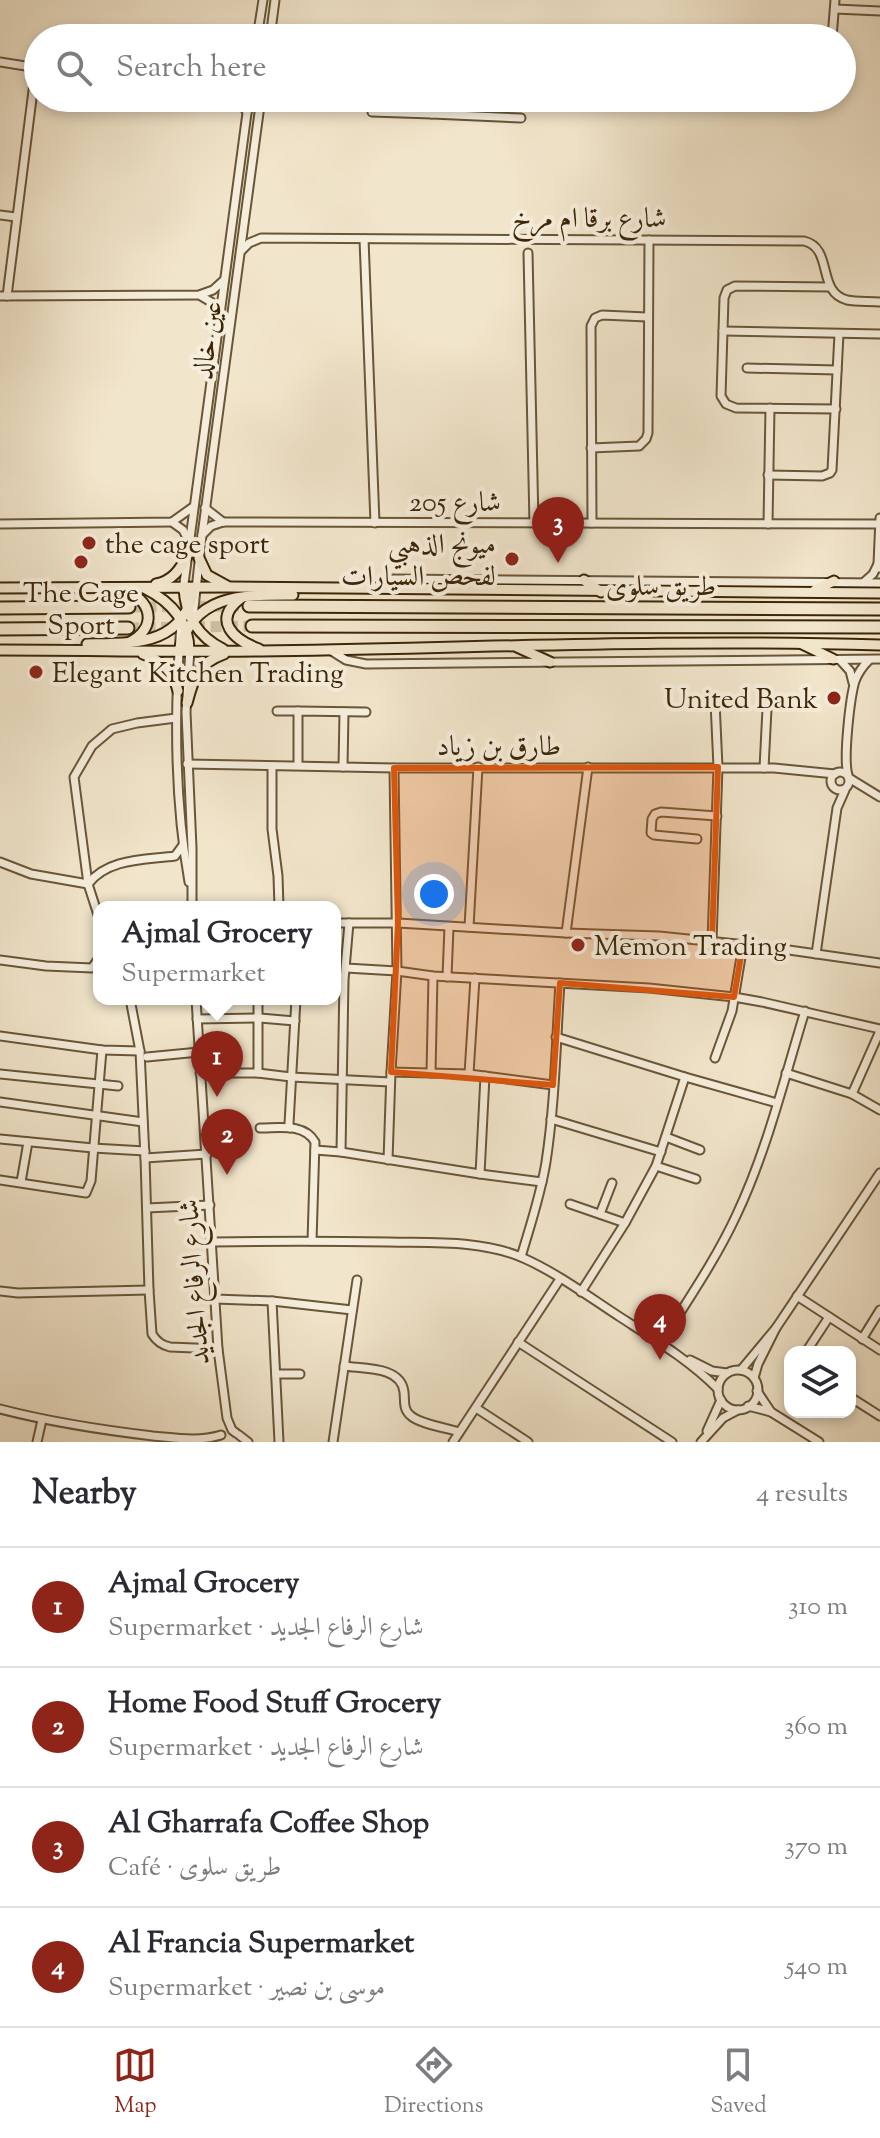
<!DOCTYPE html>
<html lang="en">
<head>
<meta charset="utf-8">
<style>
  body { margin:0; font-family:"Sorts Mill Goudy",Amiri,serif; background:#f2f2f3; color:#2b2b33 }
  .controls { position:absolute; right:24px; bottom:24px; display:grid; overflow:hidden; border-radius:16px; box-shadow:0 4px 12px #0003 }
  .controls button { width:72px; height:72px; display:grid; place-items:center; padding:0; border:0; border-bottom:2px solid #e1e1e2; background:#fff; color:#2b2b33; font:40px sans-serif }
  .you { position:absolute; left:434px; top:894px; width:28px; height:28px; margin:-20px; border:6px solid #fff; border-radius:50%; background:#1a73e8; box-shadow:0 0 0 12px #1a73e833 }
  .badge { display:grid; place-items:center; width:52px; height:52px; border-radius:50%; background:#8f2418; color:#fff; font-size:26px; font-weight:700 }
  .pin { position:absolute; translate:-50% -66px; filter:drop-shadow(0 2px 4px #0008) }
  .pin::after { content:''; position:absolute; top:42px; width:28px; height:24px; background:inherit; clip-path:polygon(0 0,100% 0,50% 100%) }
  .popup { position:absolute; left:93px; top:901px; width:248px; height:104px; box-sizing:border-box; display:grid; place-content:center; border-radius:16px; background:#fff; filter:drop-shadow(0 2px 6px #0005); font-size:26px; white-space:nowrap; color:#7c7c81 }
  .popup b { font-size:30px; color:#2b2b33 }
  .popup::after { content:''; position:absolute; left:50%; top:100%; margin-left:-16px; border:16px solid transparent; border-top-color:#fff }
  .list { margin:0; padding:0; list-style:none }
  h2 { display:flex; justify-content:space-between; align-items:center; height:104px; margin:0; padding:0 32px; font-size:34px }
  h2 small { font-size:26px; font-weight:400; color:#7c7c81 }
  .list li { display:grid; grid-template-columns:52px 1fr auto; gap:24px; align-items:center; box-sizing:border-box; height:120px; padding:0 32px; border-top:2px solid #e1e1e2 }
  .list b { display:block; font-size:30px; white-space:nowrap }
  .list p { margin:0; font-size:26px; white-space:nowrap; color:#7c7c81 }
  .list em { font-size:26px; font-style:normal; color:#7c7c81 }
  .icon { flex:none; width:44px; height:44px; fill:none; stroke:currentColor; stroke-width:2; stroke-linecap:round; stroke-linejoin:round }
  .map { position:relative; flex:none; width:880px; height:1442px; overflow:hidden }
  .search { position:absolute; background:#fff; box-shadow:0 4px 12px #0003; left:24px; right:24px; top:24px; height:88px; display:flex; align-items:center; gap:20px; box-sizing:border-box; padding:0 28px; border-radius:44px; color:#7c7c81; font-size:30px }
  .sheet { height:584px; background:#fff }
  nav { display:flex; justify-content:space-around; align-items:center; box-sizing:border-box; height:112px; border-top:2px solid #e1e1e2; background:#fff; font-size:22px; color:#7c7c81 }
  nav a { display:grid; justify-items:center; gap:4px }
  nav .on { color:#8f2418 }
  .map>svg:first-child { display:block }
</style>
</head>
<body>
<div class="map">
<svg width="880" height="1442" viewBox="0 0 880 1442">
  <rect width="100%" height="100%" fill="#f1e5cb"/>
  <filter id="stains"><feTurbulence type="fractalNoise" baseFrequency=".0025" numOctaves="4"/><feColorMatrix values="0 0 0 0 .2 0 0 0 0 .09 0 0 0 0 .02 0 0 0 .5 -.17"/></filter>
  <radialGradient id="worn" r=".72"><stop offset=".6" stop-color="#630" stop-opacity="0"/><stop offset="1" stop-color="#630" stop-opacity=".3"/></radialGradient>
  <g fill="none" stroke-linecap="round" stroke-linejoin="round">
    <g stroke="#cdbfa4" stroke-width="11" stroke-dasharray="11 5.5" stroke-linecap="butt">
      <polyline points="129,607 249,606"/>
      <polyline points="128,628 252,626"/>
    </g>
    <g stroke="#695637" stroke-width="11">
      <g id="minor">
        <polyline points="835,9 880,11"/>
        <polyline points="257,38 263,0"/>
        <polyline points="270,38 275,0"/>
        <polyline points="832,38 835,0"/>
        <polyline points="0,62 38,68"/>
        <polyline points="237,98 247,112"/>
        <polyline points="433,98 432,114 521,118"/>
        <polyline points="735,98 808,101 821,98"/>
        <polyline points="372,112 432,114"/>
        <polyline points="0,215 16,217"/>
        <polyline points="364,239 375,523"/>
        <path d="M 241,251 L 249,243 L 261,238 L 804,241 C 834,248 816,292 847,300 C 857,302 869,301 880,302"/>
        <polyline points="528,253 534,523"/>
        <polyline points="830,287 735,286 727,290 724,298 721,396 726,404 736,408 836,409"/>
        <polyline points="0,296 199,295 213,290 224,280"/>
        <polyline points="7,296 36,67"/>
        <polyline points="201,296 211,302 220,313"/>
        <polyline points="723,331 880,334"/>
        <polyline points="747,368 837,370"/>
        <polyline points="591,448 639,446 646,439 648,433 649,240"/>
        <polyline points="768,475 822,476 830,473 832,470 839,334"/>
        <polyline points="205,508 223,522"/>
        <polyline points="880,518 878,564 880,568"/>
        <polyline points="172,522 183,530 189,541"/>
        <polyline points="592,523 591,326 595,318 602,315 647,317"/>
        <polyline points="0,524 172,522 193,507"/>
        <polyline points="768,524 770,408"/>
        <polyline points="202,535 211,526 223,522 880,524"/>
        <polyline points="864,582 873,574 878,564"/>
        <polyline points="376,587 393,579 880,583"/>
        <polyline points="183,591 249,98"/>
        <polyline points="193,617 202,535 261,98"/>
        <path d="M 181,624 C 174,710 174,797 189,882"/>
        <polyline points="190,649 186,712 192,848 192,907"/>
        <polyline points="330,650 346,660 366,664 880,659"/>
        <polyline points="840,660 850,671 853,683"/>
        <polyline points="277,711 298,711"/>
        <polyline points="187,764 394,768 774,768 835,774"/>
        <polyline points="298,765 298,711 366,712"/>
        <polyline points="272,766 272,829 278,876 279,907"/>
        <polyline points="343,767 344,712"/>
        <polyline points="764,768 767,709"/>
        <circle cx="840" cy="781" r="9"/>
        <path d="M 848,775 C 843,759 850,698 855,681 C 858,673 863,666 869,660"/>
        <polyline points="849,778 880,797"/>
        <polyline points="697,839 654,835 651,833 652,819 655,814 661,812 717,816"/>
        <polyline points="0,862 31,874 88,884"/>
        <path d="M 88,884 C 108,858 145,860 175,856 L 183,845"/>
        <polyline points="99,918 88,884 74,777 92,746 112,729 137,723 176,718"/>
        <polyline points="335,923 398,923 566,933 659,936 775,948 880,963"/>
        <polyline points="469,927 478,767"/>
        <polyline points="566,933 588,767"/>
        <polyline points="712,941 718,767 715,702"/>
        <polyline points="816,954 837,808 845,790"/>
        <polyline points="0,960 46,966 92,968 99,958"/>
        <polyline points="346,968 397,971 433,976 649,988 734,997 762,1002 880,1029"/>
        <polyline points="447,977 449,927"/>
        <path d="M 130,999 L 140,1051 L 145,1158 L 149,1290 L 152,1334 C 157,1342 162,1345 170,1347 L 218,1349"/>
        <polyline points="196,999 218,1349 227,1418 232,1430 236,1433"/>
        <polyline points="258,999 258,1073"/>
        <polyline points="197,1019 260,1018 295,1021"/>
        <polyline points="0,1036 102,1050 140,1051"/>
        <polyline points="556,1037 685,1077 777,1103"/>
        <polyline points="147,1057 199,1052"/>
        <polyline points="715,1058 732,1011 743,945"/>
        <polyline points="391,1072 469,1074 553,1085"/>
        <polyline points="200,1073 258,1073 291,1077 390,1082"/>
        <polyline points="431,1073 433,976"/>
        <polyline points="786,1073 852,1094 880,1110"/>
        <polyline points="0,1074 118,1086"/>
        <polyline points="469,1074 475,978"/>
        <polyline points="852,1094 880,1031"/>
        <polyline points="0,1102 143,1122"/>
        <polyline points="551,1119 661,1152"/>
        <path d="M 260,1128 C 279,1128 304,1123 315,1142 L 312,1241"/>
        <polyline points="290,1128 289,1124 296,999"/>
        <polyline points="666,1137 700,1150"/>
        <polyline points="0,1139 93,1148 145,1151"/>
        <polyline points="315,1150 341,1152 480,1174 542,1182"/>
        <polyline points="341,1152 344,980 349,923"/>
        <polyline points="145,1158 207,1154"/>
        <polyline points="388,1160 391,1072 397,971 394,768"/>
        <polyline points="656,1166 696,1179"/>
        <polyline points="480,1174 485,1076"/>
        <polyline points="0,1180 86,1193 91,1181 102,1050"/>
        <polyline points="21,1182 28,1142"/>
        <polyline points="570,1204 625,1223"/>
        <polyline points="147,1208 210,1205"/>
        <polyline points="600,1214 612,1183"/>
        <path d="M 213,1242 C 272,1241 330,1241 389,1242 C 433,1243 480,1240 521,1257 C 556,1272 589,1297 620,1317 C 654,1339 689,1360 718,1389"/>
        <path d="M 521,1257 C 530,1226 541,1194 546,1162 C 555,1103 556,1043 560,983"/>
        <polyline points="0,1291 18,1293 149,1290"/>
        <polyline points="581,1292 625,1223 656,1166 685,1077"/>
        <polyline points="797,1296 880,1350"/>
        <polyline points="215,1299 272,1301 352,1310"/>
        <polyline points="272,1301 279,1442"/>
        <polyline points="776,1328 880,1173"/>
        <polyline points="862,1339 880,1310"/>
        <polyline points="518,1342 672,1442"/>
        <path d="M 661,1343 C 687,1301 715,1261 736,1216 C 767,1151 784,1079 805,1011"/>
        <polyline points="806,1352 829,1317"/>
        <polyline points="690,1360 712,1371 727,1373"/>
        <path d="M 344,1366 C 364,1369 401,1366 404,1392 C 405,1401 403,1409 410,1415 C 419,1424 447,1428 459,1432"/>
        <polyline points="741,1370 776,1328 758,1364 754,1378"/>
        <circle cx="738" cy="1390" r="20"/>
        <polyline points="276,1374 300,1374"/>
        <polyline points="757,1391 771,1412"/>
        <polyline points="850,1397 880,1416"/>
        <polyline points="748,1406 771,1412 819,1442"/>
        <polyline points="476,1408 528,1442"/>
        <path d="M 0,1409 C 50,1422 102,1430 153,1436 C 176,1438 199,1442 221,1435"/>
        <polyline points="707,1431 721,1400"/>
        <polyline points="239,1435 248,1442"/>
        <polyline points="37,1442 42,1420"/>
        <polyline points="333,1442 357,1280"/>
        <polyline points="453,1442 560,1279"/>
        <polyline points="701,1442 723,1418 738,1410"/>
      </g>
    </g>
    <g stroke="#3c2606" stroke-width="13">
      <g id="major">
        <polyline points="199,558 207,575 227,586"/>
        <polyline points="584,580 601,592"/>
        <path d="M 156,584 C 172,581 180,570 187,556"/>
        <path d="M 184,587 C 185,615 198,637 223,649"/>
        <polyline points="0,588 230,587 880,593"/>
        <path d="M 144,588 C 170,601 189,621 189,651"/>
        <path d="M 123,590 C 152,599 158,627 130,642"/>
        <polyline points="815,590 834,581"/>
        <path d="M 241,598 C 211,620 234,640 259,649"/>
        <path d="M 87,644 C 136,643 183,646 195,587"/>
        <polyline points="802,644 833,659"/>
        <polyline points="517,647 550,662"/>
        <path d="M 0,650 C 87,650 174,652 261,651 C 467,648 674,639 880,645"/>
        <path d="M 179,651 C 193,593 244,595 293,595"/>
        <path d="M 143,654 C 162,661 173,671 178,691"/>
        <path d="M 187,703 C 194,677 197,664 224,654"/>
      </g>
    </g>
    <g stroke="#3c2606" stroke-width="15">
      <g id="highway">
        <polyline points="249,606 880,609"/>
        <polyline points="0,608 129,607"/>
        <polyline points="252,626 880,627"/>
        <polyline points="0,629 128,628"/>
      </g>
    </g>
    <use href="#minor" stroke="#f6eedd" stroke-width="7"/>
    <use href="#major" stroke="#f1e5cb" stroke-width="9"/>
    <use href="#highway" stroke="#f1e5cb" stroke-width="11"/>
  </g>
  <path fill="#df560c" fill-opacity="0.2" stroke="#df560c" stroke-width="6" stroke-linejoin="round" d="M 718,767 L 712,941 L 743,945 L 734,997 L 560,983 L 553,1085 L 391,1072 L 398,923 L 394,768 Z"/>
  <g fill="#8f2418" stroke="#f6eedd" stroke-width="3">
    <circle cx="89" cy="543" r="8"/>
    <circle cx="512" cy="559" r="8"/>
    <circle cx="81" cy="562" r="8"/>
    <circle cx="36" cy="672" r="8"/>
    <circle cx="834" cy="698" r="8"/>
    <circle cx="578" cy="945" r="8"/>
  </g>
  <g text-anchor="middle" stroke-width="8" stroke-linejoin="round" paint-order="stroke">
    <g font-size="28" fill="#3c2606" stroke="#f6eedd">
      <text x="589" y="227">شارع برقا ام مرخ</text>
      <text transform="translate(206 340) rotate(-82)" y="10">عين خالد</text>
      <text x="455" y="511">شارع 205</text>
      <text x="661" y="595">طريق سلوى</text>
      <text x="499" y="755">طارق بن زياد</text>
      <text transform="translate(193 1282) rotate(-94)" y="10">شارع الرفاع الجديد</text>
    </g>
    <g font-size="28" fill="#3c2606" stroke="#f6eedd" text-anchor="start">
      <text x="105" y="553">the cage sport</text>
      <text x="496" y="553" text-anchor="end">ميونج الذهبي<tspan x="496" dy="32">لفحص السيارات</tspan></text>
      <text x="81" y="602" text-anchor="middle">The Cage<tspan x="81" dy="32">Sport</tspan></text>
      <text x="52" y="682">Elegant Kitchen Trading</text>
      <text x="818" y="708" text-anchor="end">United Bank</text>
      <text x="594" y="955">Memon Trading</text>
    </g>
  </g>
  <rect width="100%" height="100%" filter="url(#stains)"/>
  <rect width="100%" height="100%" fill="url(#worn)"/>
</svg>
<div class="controls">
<button><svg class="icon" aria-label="layers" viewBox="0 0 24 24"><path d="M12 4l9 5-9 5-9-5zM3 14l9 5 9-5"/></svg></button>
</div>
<div class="you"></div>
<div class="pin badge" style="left:217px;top:1097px">1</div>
<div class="popup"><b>Ajmal Grocery</b>Supermarket</div>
<div class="pin badge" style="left:227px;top:1175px">2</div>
<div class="pin badge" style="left:558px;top:563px">3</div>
<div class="pin badge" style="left:660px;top:1360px">4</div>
<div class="search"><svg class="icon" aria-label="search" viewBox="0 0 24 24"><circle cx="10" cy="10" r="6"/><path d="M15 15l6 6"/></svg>Search here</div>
</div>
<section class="sheet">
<h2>Nearby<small>4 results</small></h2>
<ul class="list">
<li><span class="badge">1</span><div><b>Ajmal Grocery</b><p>Supermarket · شارع الرفاع الجديد</p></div><em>310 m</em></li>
<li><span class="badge">2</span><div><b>Home Food Stuff Grocery</b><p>Supermarket · شارع الرفاع الجديد</p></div><em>360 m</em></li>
<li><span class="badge">3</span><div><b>Al Gharrafa Coffee Shop</b><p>Café · طريق سلوى</p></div><em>370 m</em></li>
<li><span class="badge">4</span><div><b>Al Francia Supermarket</b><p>Supermarket · موسى بن نصير</p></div><em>540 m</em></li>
</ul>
</section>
<nav>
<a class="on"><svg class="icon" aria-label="map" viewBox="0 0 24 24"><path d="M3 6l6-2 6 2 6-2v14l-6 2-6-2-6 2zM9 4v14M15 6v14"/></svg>Map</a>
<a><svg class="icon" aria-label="directions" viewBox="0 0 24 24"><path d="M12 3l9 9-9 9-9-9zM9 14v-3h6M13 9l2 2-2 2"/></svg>Directions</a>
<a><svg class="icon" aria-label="saved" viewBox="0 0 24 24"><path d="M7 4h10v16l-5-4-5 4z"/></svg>Saved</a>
</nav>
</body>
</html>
